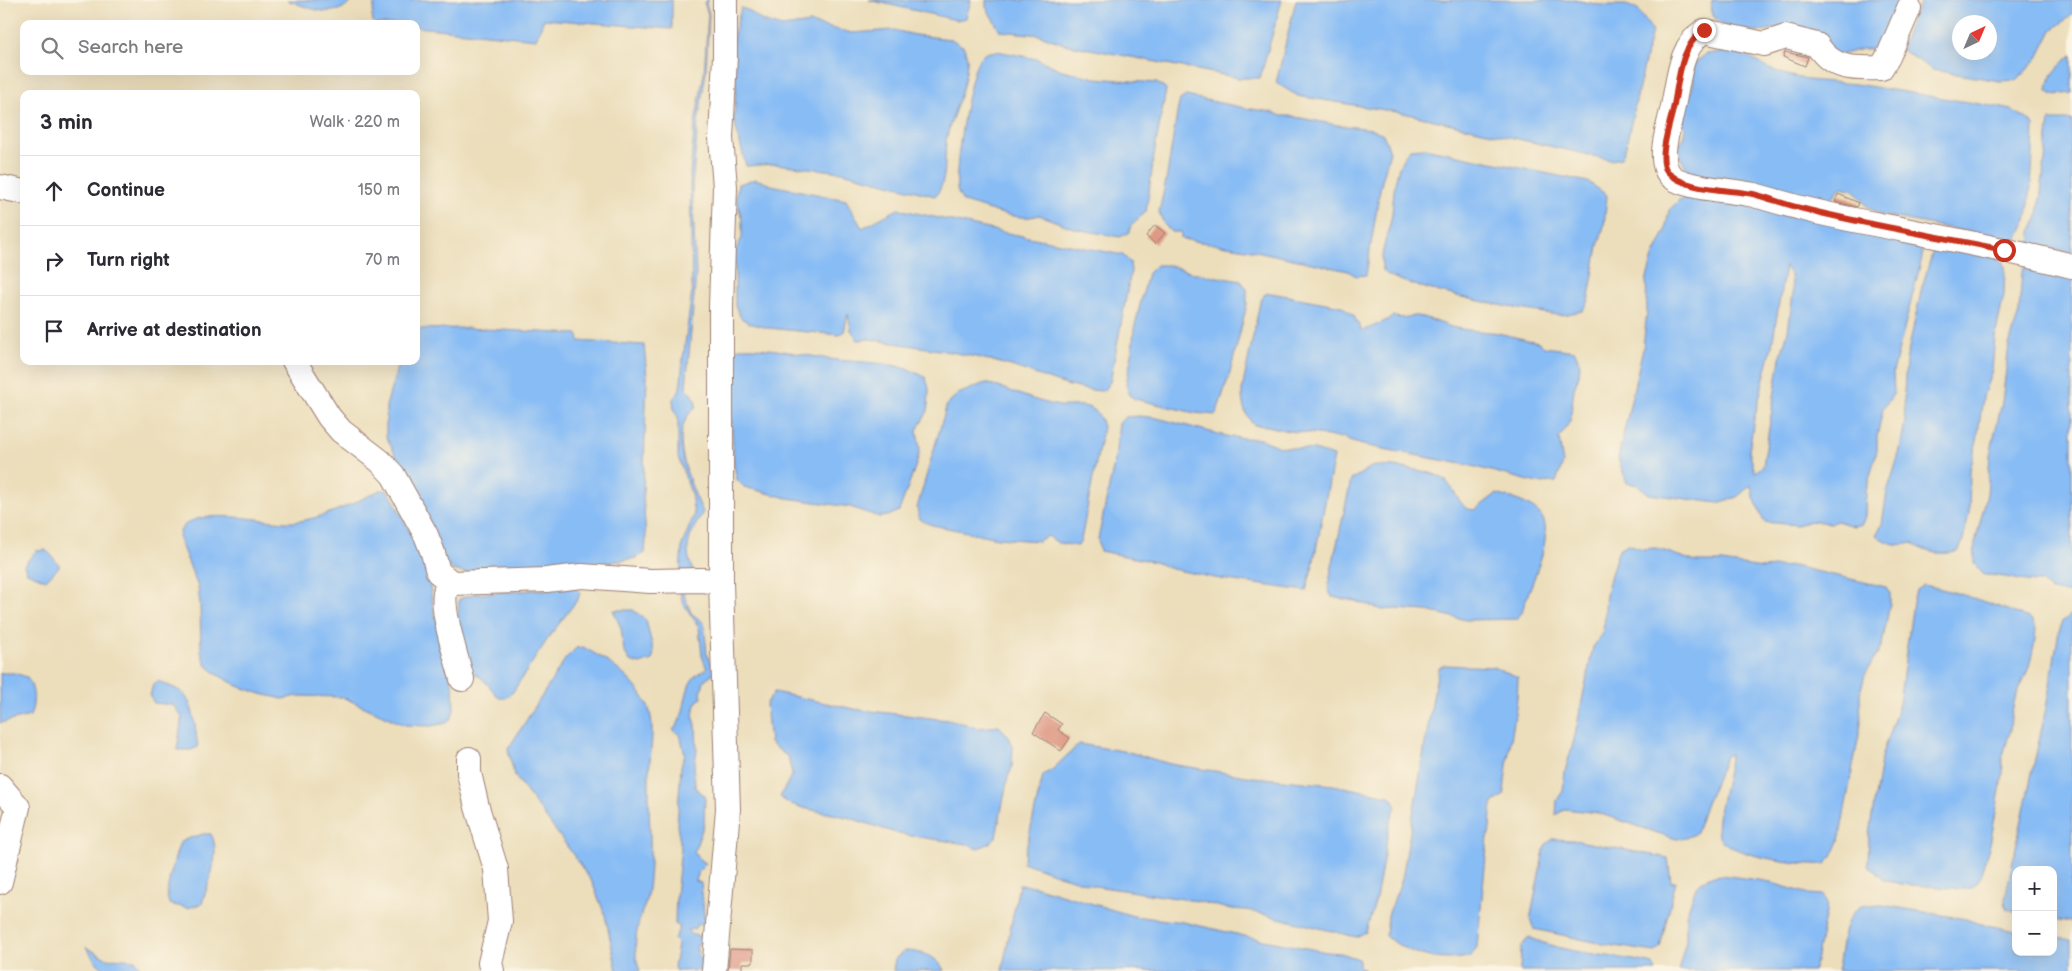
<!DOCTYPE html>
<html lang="en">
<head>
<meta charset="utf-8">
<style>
  body { margin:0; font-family:"Balsamiq Sans",sans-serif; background:#f7f7f7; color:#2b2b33 }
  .controls { position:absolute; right:15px; bottom:15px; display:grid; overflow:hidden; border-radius:10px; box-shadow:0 5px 20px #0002 }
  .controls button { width:45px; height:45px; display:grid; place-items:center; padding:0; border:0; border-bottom:1px solid #e1e1e2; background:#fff; color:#2b2b33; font:25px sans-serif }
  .compass { position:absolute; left:1952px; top:15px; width:45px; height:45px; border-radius:50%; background:#fff; box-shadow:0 5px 20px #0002; rotate:44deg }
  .stop { position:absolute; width:15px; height:15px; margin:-11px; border:4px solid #c8321e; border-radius:50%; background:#fff }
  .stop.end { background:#c8321e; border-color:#fff; box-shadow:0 1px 5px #0008 }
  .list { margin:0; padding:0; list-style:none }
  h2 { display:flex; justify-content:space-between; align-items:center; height:65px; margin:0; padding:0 20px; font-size:21px }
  h2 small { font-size:16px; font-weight:400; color:#7c7c81 }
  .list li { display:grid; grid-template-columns:32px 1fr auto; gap:15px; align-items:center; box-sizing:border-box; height:70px; padding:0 20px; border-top:1px solid #e1e1e2 }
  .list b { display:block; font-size:19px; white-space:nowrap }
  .list em { font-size:16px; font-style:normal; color:#7c7c81 }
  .icon { flex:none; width:28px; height:28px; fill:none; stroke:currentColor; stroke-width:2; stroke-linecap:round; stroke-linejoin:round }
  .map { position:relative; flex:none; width:2072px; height:971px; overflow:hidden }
  .search { position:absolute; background:#fff; box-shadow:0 5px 20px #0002; left:20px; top:20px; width:400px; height:55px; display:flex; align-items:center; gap:12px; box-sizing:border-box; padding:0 18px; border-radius:10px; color:#7c7c81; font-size:19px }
  .panel { position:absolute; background:#fff; box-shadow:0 5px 20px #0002; left:20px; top:90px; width:400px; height:275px; border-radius:10px }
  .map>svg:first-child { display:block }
</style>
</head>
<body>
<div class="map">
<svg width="2072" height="971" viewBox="0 0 2072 971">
  <rect width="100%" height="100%" fill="#fcf5e5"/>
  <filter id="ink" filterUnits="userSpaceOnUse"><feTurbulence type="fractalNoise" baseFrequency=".02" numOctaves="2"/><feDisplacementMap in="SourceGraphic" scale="10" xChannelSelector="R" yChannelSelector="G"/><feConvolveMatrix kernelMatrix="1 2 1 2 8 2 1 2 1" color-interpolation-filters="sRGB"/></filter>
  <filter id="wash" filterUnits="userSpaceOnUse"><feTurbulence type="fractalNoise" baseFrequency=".0096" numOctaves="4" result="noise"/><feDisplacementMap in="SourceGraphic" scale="20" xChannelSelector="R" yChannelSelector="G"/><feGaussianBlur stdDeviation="1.12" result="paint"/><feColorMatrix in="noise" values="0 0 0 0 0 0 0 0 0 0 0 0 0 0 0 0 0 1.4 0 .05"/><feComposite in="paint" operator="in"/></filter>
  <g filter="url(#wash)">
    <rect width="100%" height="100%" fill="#ecdebb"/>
    <g fill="#87bcf5" stroke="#686e90" fill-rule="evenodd">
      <path d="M 287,0 L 354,0 C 333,21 310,8 287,0 Z"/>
      <polygon points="375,0 672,0 672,29 544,19 536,39 416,27 416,24 375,24 373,22 372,16"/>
      <path d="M 706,0 L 708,0 L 706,3 L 709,14 L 706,72 L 698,123 L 692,187 L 696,274 L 686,388 L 695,398 L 696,406 C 693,410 688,414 686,419 C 672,443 692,489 703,512 C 687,539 682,550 697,579 L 683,592 L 691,613 L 704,623 L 707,655 L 715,672 L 704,680 L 701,693 L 702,698 L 697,701 L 693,715 L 696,725 L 697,750 L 694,768 L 695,787 L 705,796 L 704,824 L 694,852 L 700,860 L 706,863 L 699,871 L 696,881 L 701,883 L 705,923 L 698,924 L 694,929 L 687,930 L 692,935 L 705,936 L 696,947 L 701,961 L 700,971 L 676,971 L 674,967 L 678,945 L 674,939 L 680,927 L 675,924 L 676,896 L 681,847 L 677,826 L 681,766 L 685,754 L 680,735 L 673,730 C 692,710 678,679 707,669 L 702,656 L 699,627 L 683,603 L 679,589 L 682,545 L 694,515 L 691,493 L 678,457 L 678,417 L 674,411 L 673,399 L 679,392 L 681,382 L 683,359 L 692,291 L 690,174 L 695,123 L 704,73 L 708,14 L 704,3 Z"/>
      <polygon points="869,0 971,0 966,18 956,20"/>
      <polygon points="986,0 1282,0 1260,78 1239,78 1064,44 1040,35 1000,31 986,7"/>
      <polygon points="1296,0 1575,0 1600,5 1626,5 1637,9 1652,30 1625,150 1621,158 1611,160 1403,113 1298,96 1276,83"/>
      <path d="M 1712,0 L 1904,0 L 1883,49 L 1862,49 L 1836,56 C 1826,49 1799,31 1789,28 C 1779,26 1767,31 1758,31 C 1737,32 1706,26 1712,0 Z"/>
      <path d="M 1922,0 L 2072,0 L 2072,15 L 2052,30 L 2038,58 L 2017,80 L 2000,81 L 1933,70 L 1901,49 L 1913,15 ZM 1960,22 L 1990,22 L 1990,52 L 1960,52 Z"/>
      <path d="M 741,8 L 748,10 L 762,21 L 782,27 L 810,23 L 852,33 L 894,30 L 915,35 L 951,39 L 964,47 C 965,52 968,57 967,62 C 966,87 953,112 947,136 C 943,155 949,182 935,196 L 842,172 L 776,164 L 746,166 L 734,120 L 736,87 L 732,42 Z"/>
      <path d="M 997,51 L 1037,59 L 1062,70 L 1095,78 L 1156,83 L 1163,86 L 1166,90 L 1155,149 L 1146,212 L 1131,225 L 1130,232 L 1120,237 L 1114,236 L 1076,229 L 1039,215 C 1018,223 984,207 963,202 C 961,198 957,193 957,188 C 954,170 969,70 980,58 C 985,52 990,52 997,51 Z"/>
      <path d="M 1727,51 L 1747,55 L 1769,69 L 1791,76 L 1808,80 L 1855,84 L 1992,106 L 2012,110 L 2026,118 L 2034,125 C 2033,153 2032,198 2025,224 C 2023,230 2019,236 2015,241 L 1881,215 L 1867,206 L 1854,190 L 1841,187 L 1829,202 C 1815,204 1804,196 1791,193 C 1759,184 1723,176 1690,175 L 1679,155 L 1678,147 L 1683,139 L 1685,129 L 1683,119 L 1694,81 L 1692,72 L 1696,62 L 1706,54 Z"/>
      <path d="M 2072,55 L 2072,93 L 2053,95 L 2047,91 C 2048,75 2061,64 2072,55 Z"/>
      <polygon points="1186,96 1245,108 1271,112 1282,116 1290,116 1337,125 1372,129 1383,134 1390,151 1380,189 1366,275 1356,276 1348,271 1247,249 1181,239 1181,232 1171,232 1164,224 1159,212 1166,181 1178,108 1180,100"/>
      <polygon points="2050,120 2072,120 2072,253 2032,245 2031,232 2038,216"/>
      <path d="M 1424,148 L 1588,182 L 1607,195 L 1604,226 L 1598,246 L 1588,303 L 1582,311 C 1575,312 1566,315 1559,315 C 1536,313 1389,286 1383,270 C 1378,258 1390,228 1392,214 C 1394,192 1394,166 1410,149 Z"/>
      <path d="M 756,179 L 771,185 L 846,200 L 862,228 L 898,209 L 1002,232 L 1123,255 L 1130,262 L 1131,271 L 1110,382 L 1103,391 C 1068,390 1044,376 1011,366 C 965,352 916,347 869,339 L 858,340 L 851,330 L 848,314 L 844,332 L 839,335 L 768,328 L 749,323 L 741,318 L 735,306 L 735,251 L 742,238 L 742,220 L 736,197 L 738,184 Z"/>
      <path d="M 1693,198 L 1772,209 L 1917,241 L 1921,246 L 1922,258 L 1893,372 L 1894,393 L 1883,409 L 1877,437 L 1877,450 L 1866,491 L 1865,516 L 1862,524 L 1853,526 L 1837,521 L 1831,523 L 1810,521 L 1797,525 L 1764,522 L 1753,495 L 1751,485 L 1737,497 L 1718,503 L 1649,494 L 1638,485 L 1627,483 L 1618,458 L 1643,348 L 1647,311 L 1646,281 L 1653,257 L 1665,232 L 1669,210 L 1680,199 ZM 1785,266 L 1791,276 L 1793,294 L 1788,331 L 1780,359 L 1763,466 L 1755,472 L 1749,451 L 1754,419 L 1772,346 Z"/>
      <path d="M 1935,244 L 2001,259 L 2005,267 L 2004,295 L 1995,337 L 1992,370 L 1983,397 L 1977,441 L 1970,469 L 1969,514 L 1963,540 L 1959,551 C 1943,556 1924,553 1912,543 C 1899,547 1886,543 1876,535 L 1882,524 L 1887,492 L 1899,454 L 1905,422 L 1904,393 L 1906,361 L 1922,287 Z"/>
      <polygon points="1156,265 1169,265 1193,273 1241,281 1247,289 1247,304 1230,373 1216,415 1195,413 1135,399 1129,395 1126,384 1132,354 1134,329 1148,273"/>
      <path d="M 2025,265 L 2072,273 L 2072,594 L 2051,591 L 2041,582 C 2020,582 2005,575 1984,575 L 1974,564 L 1975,543 L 1987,494 L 1990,455 L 2002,402 L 2009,345 L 2019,313 L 2022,272 Z"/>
      <path d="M 1271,293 L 1342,306 L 1354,316 L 1362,331 C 1373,326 1384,323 1393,316 C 1402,320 1407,316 1416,316 C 1428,317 1445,326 1456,328 C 1470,331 1484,331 1498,333 C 1512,336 1525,340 1539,342 L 1544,347 L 1575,351 L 1580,364 L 1579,375 L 1574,389 L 1570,421 L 1559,438 L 1563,463 L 1556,482 L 1537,483 L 1472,466 L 1363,445 L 1349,441 L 1344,437 L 1337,438 L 1318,434 L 1288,431 L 1268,426 L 1254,425 C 1244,414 1242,405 1242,390 L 1260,302 L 1265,294 Z"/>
      <polygon points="465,328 578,334 579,341 644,345 647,377 643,494 646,540 645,553 636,558 578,568 464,573 453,570 446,564 417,495 386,437 386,406 399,361 416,361 416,330 419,329"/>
      <path d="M 738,348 C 772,346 804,356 837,360 C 866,363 901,361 926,378 L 929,389 L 928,411 L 917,430 L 920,449 L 917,462 L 899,511 L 888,516 L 879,517 L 850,507 L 787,498 L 744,487 L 737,480 L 734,466 L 729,374 L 731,356 Z"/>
      <path d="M 985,383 C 1010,389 1034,402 1060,406 C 1071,407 1084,403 1094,410 C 1100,414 1101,421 1103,427 L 1081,540 L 1078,546 L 1058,543 L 1048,536 L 1038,541 L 998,538 L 932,525 L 924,522 L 919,518 L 917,508 L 947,404 L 958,394 Z"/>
      <polygon points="1139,416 1157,418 1230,437 1260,439 1280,447 1314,450 1334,456 1313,565 1306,591 1220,579 1172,569 1155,562 1100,551 1098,539 1115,459 1119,423 1125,417"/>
      <path d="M 1376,466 C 1392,467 1435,469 1446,481 C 1454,490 1458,501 1467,509 L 1475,510 L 1496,494 C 1511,498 1527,502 1539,513 C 1559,533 1527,590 1522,612 L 1517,619 L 1466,620 L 1427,611 L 1394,609 L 1383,610 L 1355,601 L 1332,597 L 1328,589 L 1331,571 L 1351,480 L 1371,467 Z"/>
      <path d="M 380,490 L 387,490 L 392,497 L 417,545 L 428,575 L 434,611 L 453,687 L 454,709 L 452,717 L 447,723 L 431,726 L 405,725 L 342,697 L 298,696 L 283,699 L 261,694 L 238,686 L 218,675 L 207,666 L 201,652 L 200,604 L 198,587 L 179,539 C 178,500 270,524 293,522 C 322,519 355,503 380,490 Z"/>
      <path d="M 1628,544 L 1643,549 L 1656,548 L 1696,562 L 1722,562 L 1762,568 L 1793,566 L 1886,587 L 1890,593 L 1890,603 L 1882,645 L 1865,675 L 1860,693 L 1861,724 L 1839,841 L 1832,857 L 1825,864 C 1805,866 1723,856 1718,834 C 1714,818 1730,774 1730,754 L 1726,756 L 1705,806 L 1696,833 L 1686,838 L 1676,839 L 1598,813 L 1565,809 L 1556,815 L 1557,800 L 1563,791 L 1565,771 L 1574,740 L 1593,647 C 1609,628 1603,617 1606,595 C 1609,579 1614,564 1619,549 Z"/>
      <path d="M 45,550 C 51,553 55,561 60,566 L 46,580 L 27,572 L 24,565 L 36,551 Z"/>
      <path d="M 1924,585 C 1960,592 1997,606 2031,619 L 2036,629 L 2034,646 L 2029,667 L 2015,699 L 2011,715 L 2010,731 L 2002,759 L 2003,774 L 1990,844 L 1978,882 L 1973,887 L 1964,889 L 1901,884 L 1884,880 L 1868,865 L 1869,834 L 1882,754 L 1899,704 L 1913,602 L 1916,590 Z"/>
      <polygon points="577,587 580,593 578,599 549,637 512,693 505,698 499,698 483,679 471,671 458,619 459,599 474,594"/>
      <polygon points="633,610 646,620 654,653 652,660 640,664 630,661 624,651 621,628 613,610"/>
      <polygon points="2072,614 2072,922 2053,919 2053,870 2016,870 2016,912 2006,908 2005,898 2046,708 2059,631 2063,621"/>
      <path d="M 583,647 C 607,660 634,678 647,704 C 657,725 649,756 649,779 C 648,820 654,861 646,901 C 645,906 642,910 641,915 C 635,933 633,954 640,971 L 617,971 L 605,915 L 592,882 L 567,846 L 514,775 L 508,749 L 566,658 L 576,648 Z"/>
      <path d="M 1444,665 L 1494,667 L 1518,677 C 1518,716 1506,755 1504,795 L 1493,803 C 1489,815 1492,826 1488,837 L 1477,947 L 1471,956 C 1441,964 1409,955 1386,936 L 1388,915 L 1402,879 L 1436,680 L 1439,668 Z"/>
      <path d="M 0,673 L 14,673 L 27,677 C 35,689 35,703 30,716 L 0,723 Z"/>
      <path d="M 158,681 C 165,684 173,687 180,691 C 195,701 195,730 198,747 L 191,750 L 177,750 L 182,717 L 173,705 L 154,703 L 150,696 L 153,684 Z"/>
      <polygon points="774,692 854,709 956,721 978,728 999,726 1008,735 1013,746 1012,768 1008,777 996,837 988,844 977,849 967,844 899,834 847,817 803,808 788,803 780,797 792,774 788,757 770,743 766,704"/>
      <polygon points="1079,744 1129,752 1170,764 1253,777 1333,785 1389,796 1394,800 1396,806 1390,822 1376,899 1366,932 1356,937 1246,910 1229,909 1197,901 1095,886 1056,874 1023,862 1043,775 1053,769"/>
      <path d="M 203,834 L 211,834 C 222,854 207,885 202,904 L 188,908 L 169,904 C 169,901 167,899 167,896 C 166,888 177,848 181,841 Z"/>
      <polygon points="1553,839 1573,840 1668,858 1671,882 1676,881 1660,947 1655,952 1608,945 1534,929 1530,920 1545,845"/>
      <polygon points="1721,875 1765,881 1809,894 1823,895 1827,904 1826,912 1814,971 1678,971 1686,941 1686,915 1697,885 1709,877"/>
      <polygon points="1019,885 1034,886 1133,916 1183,922 1258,939 1327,952 1341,953 1359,959 1359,967 1365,970 1002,971"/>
      <path d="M 1882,905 L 1966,919 L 1977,923 L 2016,931 L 2016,952 L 2053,952 L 2053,937 L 2072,940 L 2072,971 L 1837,971 C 1843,951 1840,916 1862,906 C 1867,904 1876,906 1882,905 Z"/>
      <path d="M 1529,937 C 1567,955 1612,954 1653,964 L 1656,971 L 1520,971 L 1521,947 Z"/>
      <path d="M 86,947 L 108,959 C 117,957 126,960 135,960 L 143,971 L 106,971 L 95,961 Z"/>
      <path d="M 904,951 C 919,951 939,956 944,971 L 893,971 L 895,959 Z"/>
    </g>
    <g id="blocks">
      <g fill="#de9984">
        <polygon points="1785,52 1808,57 1805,66 1783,57"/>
        <polygon points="1838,194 1859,203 1857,207 1835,202"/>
        <polygon points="1155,225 1165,233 1155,244 1146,236"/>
        <polygon points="1045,713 1062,724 1058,730 1070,738 1061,751 1033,732"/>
        <polygon points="730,949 753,950 753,963 742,963 742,971 728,971"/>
      </g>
    </g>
  </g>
  <g filter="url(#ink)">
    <use href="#blocks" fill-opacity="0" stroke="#9b7e73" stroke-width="1"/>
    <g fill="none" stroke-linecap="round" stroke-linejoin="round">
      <g stroke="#9b7e73" stroke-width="26">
        <g id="minor">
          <path d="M 1909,8 L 1888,57 L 1881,68 C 1854,69 1833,70 1817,45 L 1786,37 L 1764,44 L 1704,31 C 1681,45 1679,76 1674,101 C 1671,122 1654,162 1672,177 C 1687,189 1734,190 1754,195 C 1769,199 1785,204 1801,208 C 1835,217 1870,223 1905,230 C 1961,241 2017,252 2072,266"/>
          <polyline points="0,187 24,192"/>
          <polyline points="294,361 329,417 341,431 380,461 393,475 426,535 433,553 438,572 452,583 546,580 582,576 650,581 702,580 721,582"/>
          <path d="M 452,583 C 450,585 447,587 446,589 C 439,607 457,659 462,679"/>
          <polyline points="469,759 469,773 477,807 496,869 500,921 490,963 492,971"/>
          <polyline points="0,786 18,807 0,882"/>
          <polyline points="714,971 728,809 721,582 721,306 725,187 721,138 725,56 725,0"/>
        </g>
      </g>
      <use href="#minor" stroke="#fff" stroke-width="24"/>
    </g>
  </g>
  <g fill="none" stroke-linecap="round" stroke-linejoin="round" filter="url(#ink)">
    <path stroke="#c8321e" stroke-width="6" d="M 1704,30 C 1680,46 1679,79 1674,105 C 1671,121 1657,158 1667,171 C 1683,191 1729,189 1753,194 C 1769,198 1784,204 1800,208 C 1867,225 1937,236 2004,250"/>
  </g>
</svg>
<div class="controls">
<button>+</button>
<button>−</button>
</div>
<svg class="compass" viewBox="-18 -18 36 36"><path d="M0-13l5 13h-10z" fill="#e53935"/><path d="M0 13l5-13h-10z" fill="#7c7c81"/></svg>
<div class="stop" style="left:2004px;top:250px"></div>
<div class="stop end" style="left:1704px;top:30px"></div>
<div class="search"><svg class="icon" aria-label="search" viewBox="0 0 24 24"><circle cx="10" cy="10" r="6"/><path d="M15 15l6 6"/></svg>Search here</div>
<section class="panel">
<h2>3 min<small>Walk · 220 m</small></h2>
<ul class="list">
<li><svg class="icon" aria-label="ahead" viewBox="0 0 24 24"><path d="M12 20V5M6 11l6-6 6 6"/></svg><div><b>Continue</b></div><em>150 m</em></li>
<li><svg class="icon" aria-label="right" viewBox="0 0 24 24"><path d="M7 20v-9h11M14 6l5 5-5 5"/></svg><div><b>Turn right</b></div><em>70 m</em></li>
<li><svg class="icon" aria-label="arrive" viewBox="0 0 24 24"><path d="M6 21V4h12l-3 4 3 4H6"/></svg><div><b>Arrive at destination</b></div></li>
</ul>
</section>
</div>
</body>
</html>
